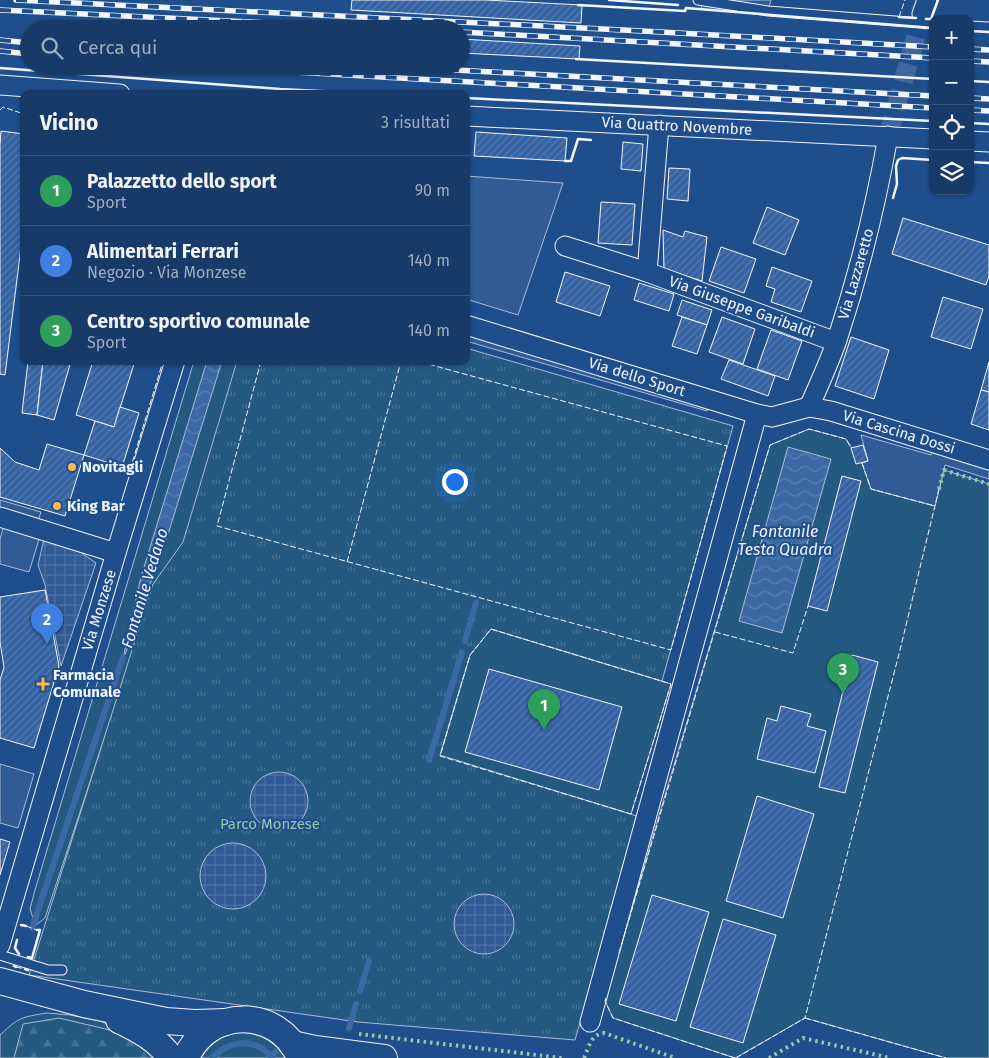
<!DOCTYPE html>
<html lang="it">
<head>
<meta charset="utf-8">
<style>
  body { margin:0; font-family:"Fira Sans",sans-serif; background:#20416f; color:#f1f3f6 }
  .controls { position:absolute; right:15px; top:15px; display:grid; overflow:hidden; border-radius:10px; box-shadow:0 1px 4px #0004 }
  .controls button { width:45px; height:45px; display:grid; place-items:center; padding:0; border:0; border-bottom:1px solid #36547d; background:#173a69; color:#f1f3f6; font:25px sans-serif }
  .you { position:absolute; left:454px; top:481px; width:18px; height:18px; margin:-12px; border:4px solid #fff; border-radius:50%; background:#1a73e8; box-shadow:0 0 0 8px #1a73e833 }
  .badge { display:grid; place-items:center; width:32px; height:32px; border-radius:50%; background:#8abfa5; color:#fff; font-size:16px; font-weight:700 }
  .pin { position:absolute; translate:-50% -41px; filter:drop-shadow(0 1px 2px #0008) }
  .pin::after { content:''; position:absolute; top:26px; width:18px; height:15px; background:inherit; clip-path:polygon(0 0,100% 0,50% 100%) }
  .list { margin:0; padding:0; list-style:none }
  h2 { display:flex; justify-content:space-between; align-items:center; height:65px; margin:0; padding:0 20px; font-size:21px }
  h2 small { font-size:16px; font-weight:400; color:#9eadc0 }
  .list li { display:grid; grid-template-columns:32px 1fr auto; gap:15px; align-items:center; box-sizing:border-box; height:70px; padding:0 20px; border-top:1px solid #36547d }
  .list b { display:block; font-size:19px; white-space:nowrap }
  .list p { margin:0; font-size:16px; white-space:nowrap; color:#9eadc0 }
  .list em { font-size:16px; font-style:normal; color:#9eadc0 }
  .icon { flex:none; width:28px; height:28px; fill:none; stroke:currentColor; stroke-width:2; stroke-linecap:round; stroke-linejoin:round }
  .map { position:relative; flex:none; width:989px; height:1058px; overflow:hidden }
  .search { position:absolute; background:#173a69; box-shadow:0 1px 4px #0004; left:20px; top:20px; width:450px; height:55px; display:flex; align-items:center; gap:12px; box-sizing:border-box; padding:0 18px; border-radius:28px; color:#9eadc0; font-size:19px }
  .panel { position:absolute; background:#173a69; box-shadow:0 1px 4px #0004; left:20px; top:90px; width:450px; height:275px; border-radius:10px }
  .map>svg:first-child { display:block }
</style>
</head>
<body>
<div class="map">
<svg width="989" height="1058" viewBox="0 0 989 1058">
  <defs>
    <pattern id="forest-firs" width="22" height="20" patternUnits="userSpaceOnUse" patternTransform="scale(1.25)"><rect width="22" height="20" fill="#245a82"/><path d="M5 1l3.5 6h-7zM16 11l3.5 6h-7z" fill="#447295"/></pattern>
    <pattern id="park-tufts" width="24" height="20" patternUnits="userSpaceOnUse" patternTransform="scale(1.25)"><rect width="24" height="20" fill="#245a82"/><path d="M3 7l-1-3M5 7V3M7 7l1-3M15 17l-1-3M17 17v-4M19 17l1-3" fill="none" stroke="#447295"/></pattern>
    <pattern id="plaza-grid" width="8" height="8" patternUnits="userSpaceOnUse" patternTransform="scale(1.25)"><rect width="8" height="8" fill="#305b95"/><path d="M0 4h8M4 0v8" fill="none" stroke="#4e73a5"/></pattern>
    <pattern id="water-waves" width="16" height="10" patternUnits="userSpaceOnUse" patternTransform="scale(1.25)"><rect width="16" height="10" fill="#3b69a3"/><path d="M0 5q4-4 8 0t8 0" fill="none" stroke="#587fb1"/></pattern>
    <pattern id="building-hatch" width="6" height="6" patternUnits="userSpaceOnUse" patternTransform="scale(1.25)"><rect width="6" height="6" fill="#3563a3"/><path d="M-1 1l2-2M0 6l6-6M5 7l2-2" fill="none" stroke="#537ab1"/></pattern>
  </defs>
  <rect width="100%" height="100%" fill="#1f4e8c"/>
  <g fill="#245a82" stroke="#a8bbd7">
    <polygon points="194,361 243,361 182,562 145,615 45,918 32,928 34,921 30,909 35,890"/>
    <polygon points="809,429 846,439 862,463 871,489 935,506 944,470 989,484 989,1058 946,1058 805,1018 735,1058 613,1018 605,1001 662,805 770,445"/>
    <polygon points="491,629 671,684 631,814 440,756 470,655"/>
    <path d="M 47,1013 L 70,1015 L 100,1021 L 139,1037 L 164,1058 L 0,1058 L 0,1035 C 19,1017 22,1017 47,1013 Z"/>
    <path d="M 238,1032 C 259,1033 274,1040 285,1058 L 201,1058 C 210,1043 221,1036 238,1032 Z"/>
  </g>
  <polygon fill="url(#forest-firs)" stroke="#a8bbd7" points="59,1018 114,1031 155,1053 157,1058 14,1058 23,1024"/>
  <polygon fill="url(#park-tufts)" stroke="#a8bbd7" points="466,348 733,426 662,681 491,629 470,655 440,755 640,817 575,1040 358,1022 29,975 153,584 183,542 237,361 466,361"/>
  <g fill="#305b95" stroke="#a8bbd7">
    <polygon points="703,0 771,0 767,15 701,9"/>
    <polygon points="466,176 563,183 518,315 466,299"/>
    <polygon points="466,325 710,399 707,411 466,341"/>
    <polygon points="861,435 931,455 933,449 989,466 989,479 945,465 935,506 871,489 862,463 868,461"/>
    <polygon points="0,500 41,512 38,521 0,509"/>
    <polygon points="4,525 40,536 29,572 0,564 0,539"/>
    <polygon points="0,764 34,774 18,828 0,823"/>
  </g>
  <g fill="url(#plaza-grid)" stroke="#a8bbd7">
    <polygon points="44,539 80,552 96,563 61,666 45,585 38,565"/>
    <circle cx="279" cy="801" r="29"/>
    <circle cx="233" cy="876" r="33"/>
    <circle cx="484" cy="924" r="30"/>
  </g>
  <g fill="url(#water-waves)" stroke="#a8bbd7">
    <polygon points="207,361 222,361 169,531 122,663 141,577"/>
    <polygon points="788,447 831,459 782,633 739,621"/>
  </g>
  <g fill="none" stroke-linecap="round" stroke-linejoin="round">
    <g stroke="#3b69a3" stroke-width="6">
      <polyline points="465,641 476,603"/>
      <polyline points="429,760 462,652"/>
      <polyline points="32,928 123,657"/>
      <polyline points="360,991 369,961"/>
      <polyline points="349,1028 356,1004"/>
      <polyline points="271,1056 279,1049"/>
      <path d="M 213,1058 C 229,1039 257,1038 272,1058"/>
    </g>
  </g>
  <g fill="url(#building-hatch)" stroke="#f2f6ff">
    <polygon points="352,0 486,0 582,5 581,23 351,10"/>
    <polygon points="461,39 580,46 579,59 461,53"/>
    <polygon points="1,131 24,134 24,223 5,375 0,374 0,145"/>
    <polygon points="476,132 567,138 565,161 474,156"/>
    <polygon points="623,142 643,144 641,171 621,169"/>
    <polygon points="669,168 690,169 688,201 667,199"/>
    <polygon points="601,202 635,204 632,245 598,243"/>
    <polygon points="767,207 799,220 785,255 753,243"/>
    <polygon points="903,218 989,245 989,276 986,285 892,254"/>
    <polygon points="663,230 683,237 685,231 707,237 702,281 664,269"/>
    <polygon points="721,247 756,259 744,293 709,281"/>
    <polygon points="772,267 812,281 801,312 771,302 775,289 766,286"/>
    <polygon points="565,272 610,286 600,316 556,302"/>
    <polygon points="639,283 674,294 669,311 634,300"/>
    <polygon points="943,297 983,309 971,349 931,337"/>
    <polygon points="682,300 712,310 707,325 677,315"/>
    <polygon points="682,317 707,325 697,354 672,346"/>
    <polygon points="722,317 755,329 743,364 709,352"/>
    <polygon points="771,330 802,341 788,380 757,369"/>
    <polygon points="851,337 889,350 874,399 835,386"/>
    <polygon points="729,360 775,376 768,396 721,379"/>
    <polygon points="28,361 43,361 37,415 22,413"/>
    <polygon points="43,361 71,361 54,420 37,415"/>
    <polygon points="93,361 135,361 114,427 76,415"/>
    <polygon points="989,362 989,392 981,390"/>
    <polygon points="981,390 989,392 989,430 971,424"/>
    <polygon points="120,407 139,413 122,467 84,455 95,421 114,427"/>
    <polygon points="47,444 84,455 65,516 0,497 0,448 15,462 39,470"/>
    <polygon points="863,445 868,461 856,464 851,448"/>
    <polygon points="842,476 861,481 827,611 808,606"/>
    <polygon points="45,590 59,666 34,748 0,738 0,680 4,667 0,642 0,597"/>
    <polygon points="852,655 878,662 845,793 819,787"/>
    <polygon points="489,669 622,707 599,790 465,752"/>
    <polygon points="781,706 811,714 807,726 826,731 815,773 757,759 767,718 777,721"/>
    <polygon points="757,796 814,814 783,918 726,901"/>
    <polygon points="0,839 10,842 0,875"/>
    <polygon points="652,895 709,912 676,1021 619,1004"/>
    <polygon points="723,919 776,935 743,1043 690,1027"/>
  </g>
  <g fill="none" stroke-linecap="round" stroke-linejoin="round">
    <polyline stroke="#3f679d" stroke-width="19" stroke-dasharray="19 9" stroke-linecap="butt" points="888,136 922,14"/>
    <g stroke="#f2f6ff" stroke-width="11">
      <g id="lane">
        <polyline points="698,0 768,11 933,24"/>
        <polyline points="970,26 989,27"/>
        <polyline points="0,955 48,970 62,970"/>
      </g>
    </g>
    <g stroke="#f2f6ff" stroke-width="21">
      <g id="street">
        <polyline points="922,14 927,0"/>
        <polyline points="0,85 120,94"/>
        <polyline points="466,116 933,139"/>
        <polyline points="659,125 647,272 836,342"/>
        <polyline points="970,141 989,142"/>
        <polyline points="565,246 647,272"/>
        <polyline points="466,325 757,414 772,417 809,407 831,411 989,460"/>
        <path d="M 809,407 C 819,385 829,363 837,340 C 859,273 876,205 888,136"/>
        <polyline points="0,517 116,553"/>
        <polyline points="0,945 116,553 175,361"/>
        <polyline points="590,1022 757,414"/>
      </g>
    </g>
    <g stroke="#f2f6ff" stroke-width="28">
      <g id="secondary">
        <polyline points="0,981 84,1004 166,1021 195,1023 226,1022"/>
        <path d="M 119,1020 C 140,1030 157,1039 171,1058"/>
        <polyline points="292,1044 315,1049 384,1058"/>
        <path d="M 186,1058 C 207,1007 279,1006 300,1058"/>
      </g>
    </g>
    <use href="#lane" stroke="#1f4e8c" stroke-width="9"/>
    <use href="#street" stroke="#1f4e8c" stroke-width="19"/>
    <use href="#secondary" stroke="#1f4e8c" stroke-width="26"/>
    <g stroke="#f2f6ff" stroke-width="5.5">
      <g id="rail">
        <polyline points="16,0 642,31 933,47"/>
        <polyline points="0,10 396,29"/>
        <polyline points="461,32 933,58"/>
        <polyline points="0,40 29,43"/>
        <polyline points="970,49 989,50"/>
        <polyline points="0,51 29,54"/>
        <polyline points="970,61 989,62"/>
        <polyline points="188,66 933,108"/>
        <polyline points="382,66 933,96"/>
        <polyline points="970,98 989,99"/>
        <polyline points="970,110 989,111"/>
      </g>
    </g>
    <use href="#rail" stroke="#1f4e8c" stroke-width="4" stroke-dasharray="11" stroke-linecap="butt"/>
    <g stroke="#97c8a6" stroke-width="4" stroke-dasharray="2.5 4" stroke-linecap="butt">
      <polyline points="939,489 944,470 989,484"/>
      <polyline points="359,1034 562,1058"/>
      <path d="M 584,1058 C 589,1047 591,1034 604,1033 L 675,1058"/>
      <polyline points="769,1058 803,1038 890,1058"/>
    </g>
    <g stroke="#f2f6ff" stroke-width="1" stroke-dasharray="6 2.5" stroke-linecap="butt">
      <polyline points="899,17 905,0"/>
      <polyline points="0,110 3,107 24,114"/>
      <polyline points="261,361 217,526 671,650 727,446 417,361"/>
      <polyline points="862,463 871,489 935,506"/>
      <polyline points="122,467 130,470 163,361"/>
      <polyline points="347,562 401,361"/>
      <polygon points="491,629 671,684 631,814 440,756 470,655"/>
      <polyline points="715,632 793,653 808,606"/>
      <polyline points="26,926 37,930"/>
      <polyline points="619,953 770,445 809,429 846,439 851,448"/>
      <polyline points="16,967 25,969"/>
      <polyline points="606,998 605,1001 613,1018 735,1058"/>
      <polyline points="805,1018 946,1058"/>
      <polyline points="736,1058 805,1018 900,650 939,489"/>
    </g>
    <g stroke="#f2f6ff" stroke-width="2.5">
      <polyline points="609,0 678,5"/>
      <polyline points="578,5 685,11 686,8 933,28"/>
      <polyline points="899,17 916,18"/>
      <polyline points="926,19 931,19 938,0"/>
      <polyline points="970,31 989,32"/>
      <polyline points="576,59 933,79"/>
      <polyline points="0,68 280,89 380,94"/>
      <polyline points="970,81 989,82"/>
      <polyline points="466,98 933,121"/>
      <polyline points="970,123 989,124"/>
      <polyline points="565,161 571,161 578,139 591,140"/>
      <polyline points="970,162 989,163"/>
      <polyline points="893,198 897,184 896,166 898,160 902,158 933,160"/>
      <polyline points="21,925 26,926"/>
      <polyline points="17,940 15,948 19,954"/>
      <polyline points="28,957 32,958 40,930 37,930"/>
      <polyline points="14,966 16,967"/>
      <polyline points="25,969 28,970"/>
    </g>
  </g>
  <g fill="#ffb74d" stroke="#1f4e8c" stroke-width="2">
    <circle cx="72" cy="467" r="5"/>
    <circle cx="57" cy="506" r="5"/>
    <path d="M40.5 676.5h5v5h5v5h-5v5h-5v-5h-5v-5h5z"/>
  </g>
  <g text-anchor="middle" stroke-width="4" stroke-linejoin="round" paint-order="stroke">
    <g font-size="15" fill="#f2f6ff" stroke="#1f4e8c">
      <text transform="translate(677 126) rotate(3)" y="5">Via Quattro Novembre</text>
      <text transform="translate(856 274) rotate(-74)" y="5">Via Lazzaretto</text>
      <text transform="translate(742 307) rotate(20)" y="5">Via Giuseppe Garibaldi</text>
      <text transform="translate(637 377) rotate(17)" y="5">Via dello Sport</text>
      <text transform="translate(899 432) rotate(17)" y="5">Via Cascina Dossi</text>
      <text transform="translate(99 610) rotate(-73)" y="5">Via Monzese</text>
    </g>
    <g font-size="15" font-weight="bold" fill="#f2f6ff" stroke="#1f4e8c" text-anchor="start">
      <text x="82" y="472">Novitagli</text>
      <text x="67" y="511">King Bar</text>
      <text x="53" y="680">Farmacia<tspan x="53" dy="17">Comunale</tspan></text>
    </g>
    <g font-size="15" fill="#97c8a6" stroke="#1f4e8c">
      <text x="270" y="829">Parco Monzese</text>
    </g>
    <g font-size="16" font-style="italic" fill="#f2f6ff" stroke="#1f4e8c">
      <text x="785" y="537">Fontanile<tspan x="785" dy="18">Testa Quadra</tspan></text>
      <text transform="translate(144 588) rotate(-73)" y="6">Fontanile Vedano</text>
    </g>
  </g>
</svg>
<div class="controls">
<button>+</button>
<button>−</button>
<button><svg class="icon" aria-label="locate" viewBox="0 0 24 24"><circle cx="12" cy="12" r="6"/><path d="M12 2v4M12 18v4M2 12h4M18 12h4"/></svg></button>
<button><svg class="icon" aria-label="layers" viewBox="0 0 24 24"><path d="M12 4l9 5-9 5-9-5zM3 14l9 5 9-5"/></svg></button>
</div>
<div class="you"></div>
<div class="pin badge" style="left:544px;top:730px;background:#2e9e5b">1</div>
<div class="pin badge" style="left:47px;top:644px;background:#3f7fe0">2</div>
<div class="pin badge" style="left:843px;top:694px;background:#2e9e5b">3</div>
<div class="search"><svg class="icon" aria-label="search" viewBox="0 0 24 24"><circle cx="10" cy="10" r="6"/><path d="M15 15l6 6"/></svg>Cerca qui</div>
<section class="panel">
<h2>Vicino<small>3 risultati</small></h2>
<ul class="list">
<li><span class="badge" style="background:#2e9e5b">1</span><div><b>Palazzetto dello sport</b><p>Sport</p></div><em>90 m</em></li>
<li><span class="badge" style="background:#3f7fe0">2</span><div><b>Alimentari Ferrari</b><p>Negozio · Via Monzese</p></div><em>140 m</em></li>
<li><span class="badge" style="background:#2e9e5b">3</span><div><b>Centro sportivo comunale</b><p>Sport</p></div><em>140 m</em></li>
</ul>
</section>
</div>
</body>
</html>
